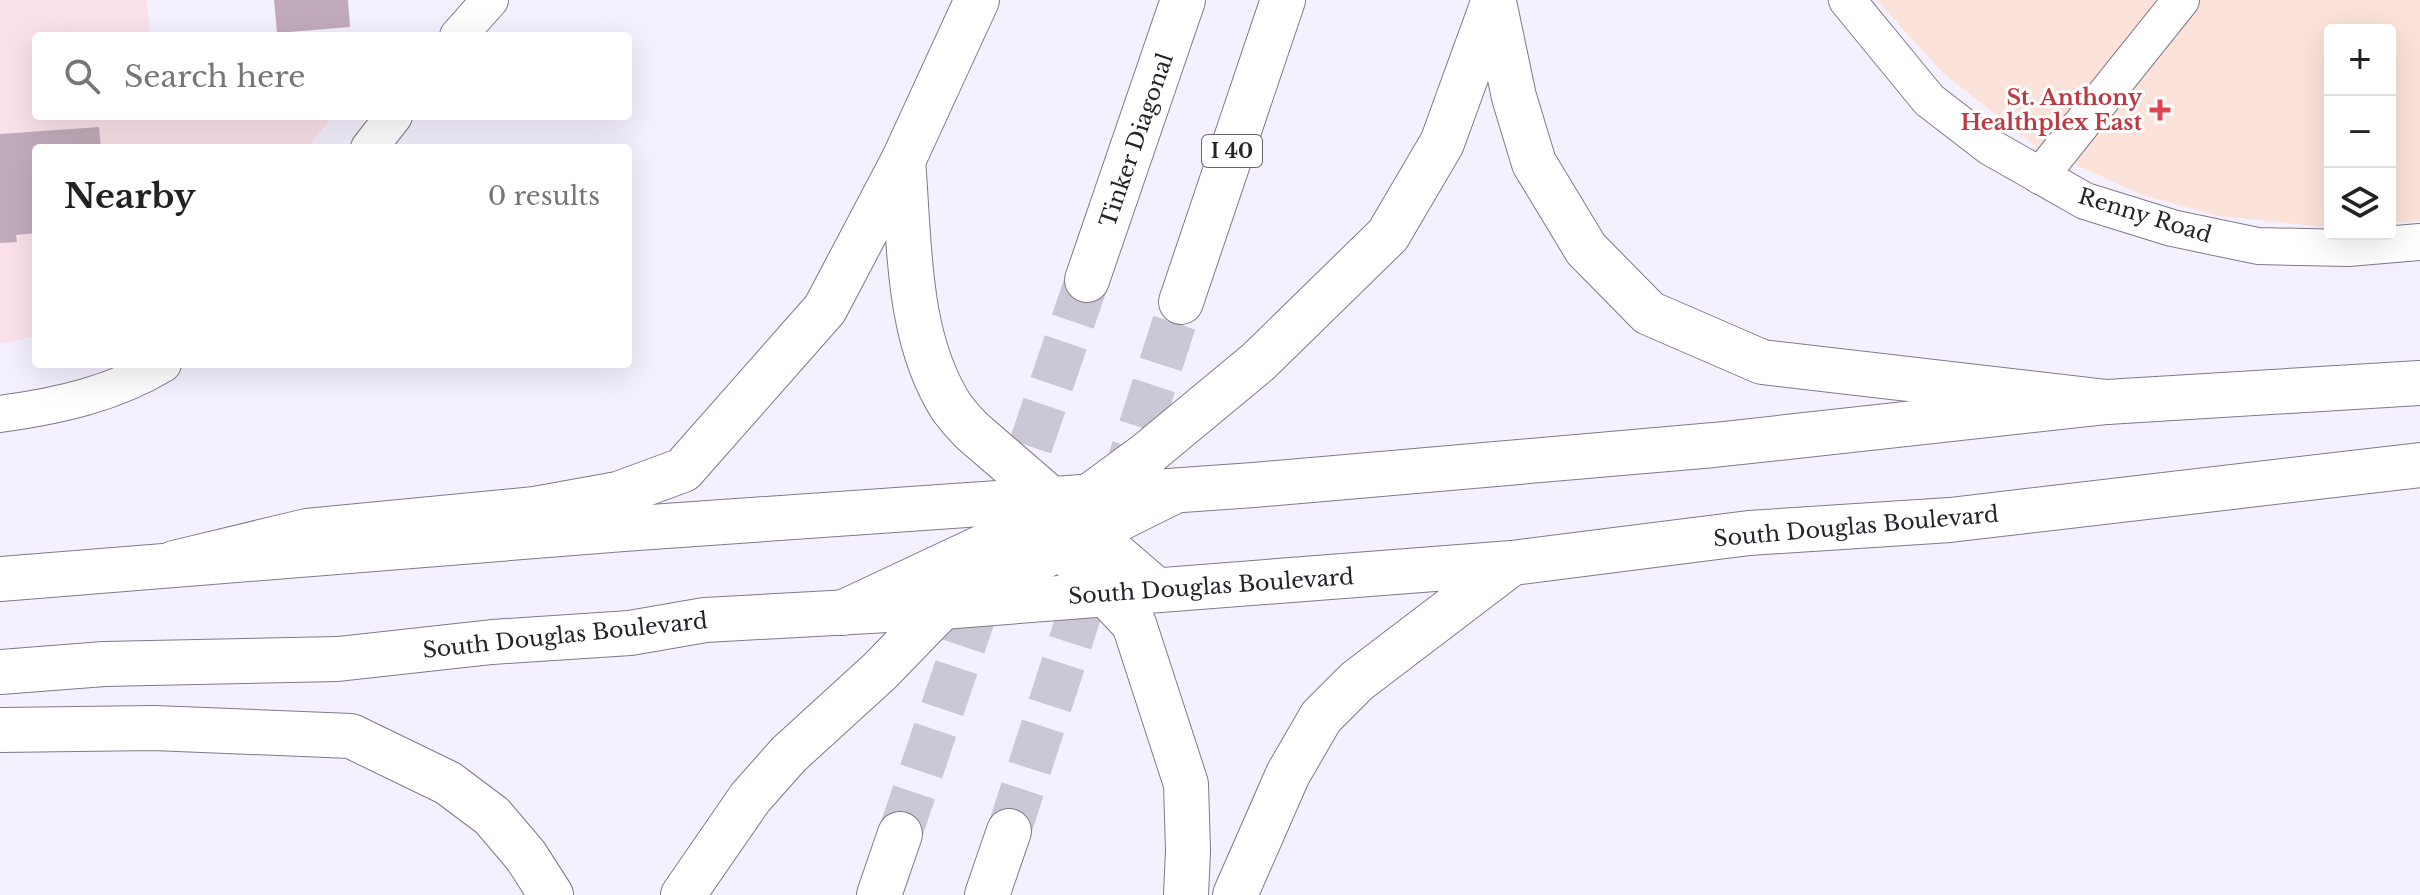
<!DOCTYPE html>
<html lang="en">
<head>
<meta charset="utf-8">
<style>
  body { margin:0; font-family:"Libre Baskerville",serif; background:#f6f6f6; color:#222 }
  .controls { position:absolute; right:24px; top:24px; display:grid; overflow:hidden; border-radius:8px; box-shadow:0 8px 32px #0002 }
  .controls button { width:72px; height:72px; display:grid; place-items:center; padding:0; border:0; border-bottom:2px solid #e0e0e0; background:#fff; color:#222; font:40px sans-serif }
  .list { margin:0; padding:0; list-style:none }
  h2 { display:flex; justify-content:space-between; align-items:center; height:104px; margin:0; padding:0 32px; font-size:34px }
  h2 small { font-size:26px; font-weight:400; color:#767676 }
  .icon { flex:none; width:44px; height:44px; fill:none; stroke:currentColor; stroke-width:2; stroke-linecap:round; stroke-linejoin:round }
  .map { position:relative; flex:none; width:2420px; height:895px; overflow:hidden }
  .search { position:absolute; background:#fff; box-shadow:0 8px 32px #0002; left:32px; top:32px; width:600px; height:88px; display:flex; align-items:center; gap:20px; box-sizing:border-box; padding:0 28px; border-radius:8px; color:#767676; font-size:30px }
  .panel { position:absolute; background:#fff; box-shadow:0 8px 32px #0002; left:32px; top:144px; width:600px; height:224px; border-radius:8px }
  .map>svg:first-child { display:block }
</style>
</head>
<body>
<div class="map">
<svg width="2420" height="895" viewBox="0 0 2420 895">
  <rect width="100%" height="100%" fill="#f5f0fe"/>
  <polygon fill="#fae1ea" points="0,0 147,0 150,36 36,36 36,116 333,116 307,148 36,148 36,336 0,344"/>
  <polygon fill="#fbe3d9" points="1877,0 2420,0 2420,221 2390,223 2390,30 2330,30 2330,227 2326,227 2219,216 2142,195 2037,147 1943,73"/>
  <g fill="#c2acbb">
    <polygon points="274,0 348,0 350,27 277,33"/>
    <polygon points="99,127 101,148 36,148 36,233 16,235 17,242 0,243 0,134"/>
  </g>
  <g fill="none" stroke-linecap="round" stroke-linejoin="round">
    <g stroke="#ccc7d4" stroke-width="44" stroke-dasharray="44 22" stroke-linecap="butt">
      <polyline points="1120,490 1181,302"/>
      <polyline points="1009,509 1087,280"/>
      <polyline points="1009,831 1096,563"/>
      <polyline points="900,834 989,571"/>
    </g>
    <g stroke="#80788c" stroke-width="38">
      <g id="minor">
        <polyline points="1847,0 1929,100 1990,147 2085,201 2172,228 2258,246 2348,248 2420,242"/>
        <polyline points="458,36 490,0"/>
        <polyline points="369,148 394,116"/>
        <polyline points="2040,176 2181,0"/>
        <path d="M 0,414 C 58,406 113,394 163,364"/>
      </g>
    </g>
    <g stroke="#80788c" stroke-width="46">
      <g id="major">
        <polyline points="0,579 623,529 1254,485 1714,445 2107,402 2420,383"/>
        <polyline points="0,672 104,664 338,659 492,642 630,633 705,620 942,607 1512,563 1749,533 1950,520 2420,465"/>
      </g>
    </g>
    <g stroke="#80788c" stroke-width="46">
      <g id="highway">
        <polyline points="1494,2 1514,97 1534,163 1586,249 1649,313 1762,362 2107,402"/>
        <path d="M 903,161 C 910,242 906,337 952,408 C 958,416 965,424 972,431 L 1156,590"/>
        <polyline points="1087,280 1183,0"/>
        <polyline points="1181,302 1283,0"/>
        <polyline points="1042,526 1134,624 1186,784 1188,851 1186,895"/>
        <polyline points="174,563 307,531 535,509 618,494 683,470 825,309 903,161 977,0"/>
        <polyline points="842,613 1087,498 1147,454 1258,362 1388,235 1442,143 1494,0"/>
        <polyline points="0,730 154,728 351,736 448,783 492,816 526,856 551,895"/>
        <polyline points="683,895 750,798 789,754 880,671 942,607 1175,491"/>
        <polyline points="879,895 900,834"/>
        <polyline points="987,895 1009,831"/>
        <polyline points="1235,895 1288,774 1321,717 1357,681 1512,563"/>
      </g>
    </g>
    <use href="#minor" stroke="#fff" stroke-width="36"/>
    <use href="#major" stroke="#fff" stroke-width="44"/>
    <use href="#highway" stroke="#fff" stroke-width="44"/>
  </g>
  <path fill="#e0444e" stroke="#fff" stroke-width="3" d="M2156 98h8v8h8v8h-8v8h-8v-8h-8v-8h8z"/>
  <g text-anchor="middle" stroke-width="6" stroke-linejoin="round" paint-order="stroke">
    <rect fill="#fff" stroke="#67656b" stroke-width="2" x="1202" y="135" width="60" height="32" rx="6"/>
    <g font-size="20" font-weight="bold" fill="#26232b">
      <text x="1232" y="158">I 40</text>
    </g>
    <g font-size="22" font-weight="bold" fill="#be3a42" stroke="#fff" text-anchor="end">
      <text x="2142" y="105">St. Anthony<tspan x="2142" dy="25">Healthplex East</tspan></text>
    </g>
    <g font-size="22" fill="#26232b" stroke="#fff">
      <text transform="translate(1136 140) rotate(-71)" y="8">Tinker Diagonal</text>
      <text transform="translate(2145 215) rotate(17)" y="8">Renny Road</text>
      <text transform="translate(1856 526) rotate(-5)" y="8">South Douglas Boulevard</text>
      <text transform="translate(1211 586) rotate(-4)" y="8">South Douglas Boulevard</text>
      <text transform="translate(565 635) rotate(-6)" y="8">South Douglas Boulevard</text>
    </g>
  </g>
</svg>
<div class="controls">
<button>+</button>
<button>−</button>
<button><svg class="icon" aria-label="layers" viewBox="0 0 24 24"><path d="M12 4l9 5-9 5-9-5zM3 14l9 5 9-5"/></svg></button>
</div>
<div class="search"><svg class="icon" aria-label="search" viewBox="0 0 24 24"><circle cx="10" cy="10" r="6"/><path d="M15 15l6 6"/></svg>Search here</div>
<section class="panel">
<h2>Nearby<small>0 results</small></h2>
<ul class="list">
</ul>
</section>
</div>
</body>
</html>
